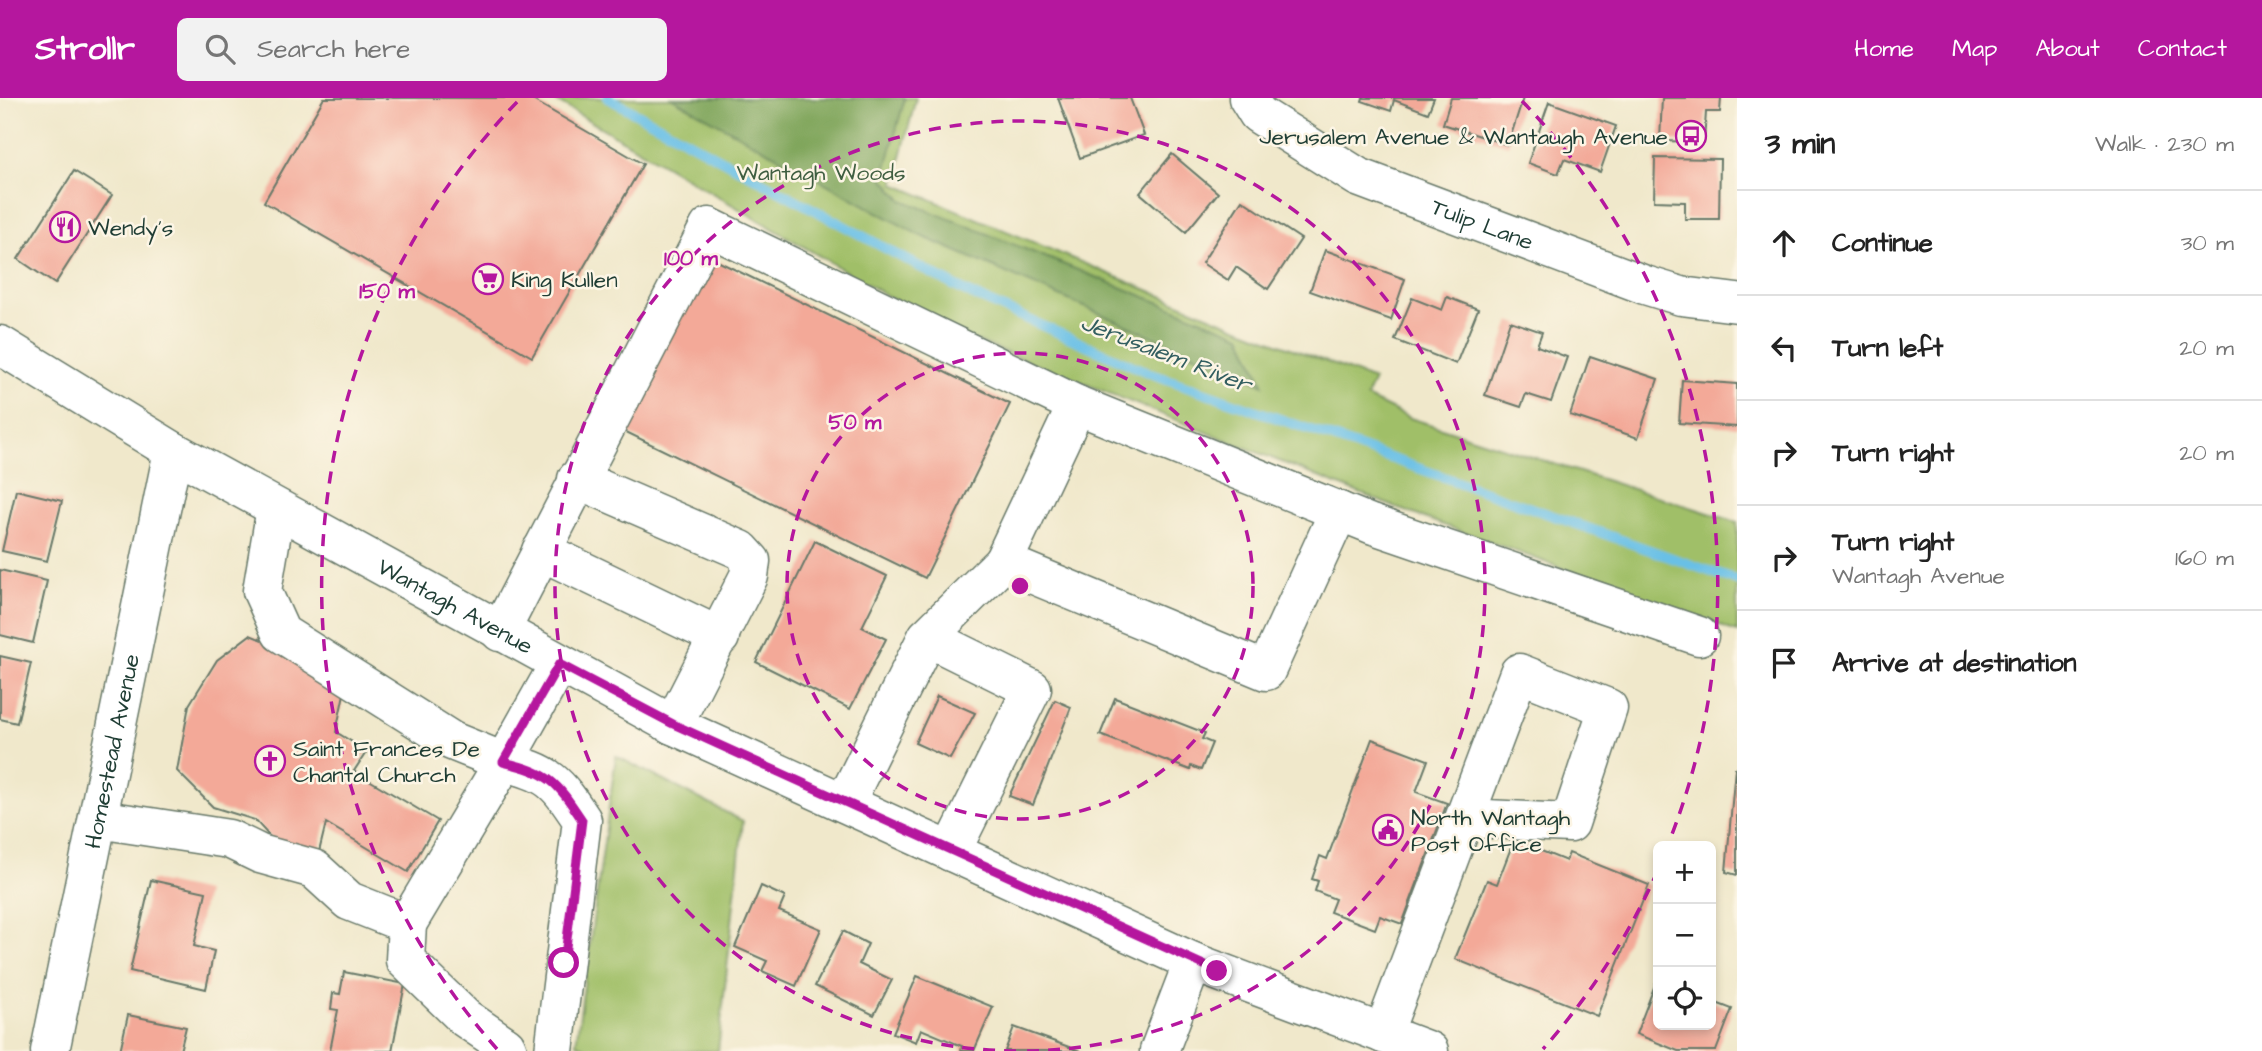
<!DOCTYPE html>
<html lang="en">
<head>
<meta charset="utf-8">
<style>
  body { margin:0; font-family:"Architects Daughter",sans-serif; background:#f2f2f2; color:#222 }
  .controls { position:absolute; right:21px; bottom:21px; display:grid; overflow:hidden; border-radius:10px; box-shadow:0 4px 10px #0003 }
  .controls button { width:63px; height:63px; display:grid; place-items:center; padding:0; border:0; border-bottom:2px solid #e0e0e0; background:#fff; color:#222; font:35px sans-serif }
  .stop { position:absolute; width:21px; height:21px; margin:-16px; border:5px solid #b5179e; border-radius:50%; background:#fff }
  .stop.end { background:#b5179e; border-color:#fff; box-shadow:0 2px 7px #0008 }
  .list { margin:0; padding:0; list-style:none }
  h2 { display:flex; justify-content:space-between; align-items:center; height:91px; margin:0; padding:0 28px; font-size:30px }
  h2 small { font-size:23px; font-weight:400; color:#767676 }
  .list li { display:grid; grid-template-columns:46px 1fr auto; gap:21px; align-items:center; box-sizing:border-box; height:105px; padding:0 28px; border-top:2px solid #e0e0e0 }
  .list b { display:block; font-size:26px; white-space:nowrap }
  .list p { margin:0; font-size:23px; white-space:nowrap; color:#767676 }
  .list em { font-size:23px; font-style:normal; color:#767676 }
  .icon { flex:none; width:38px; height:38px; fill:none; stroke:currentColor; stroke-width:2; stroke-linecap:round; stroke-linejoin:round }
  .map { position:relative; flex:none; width:1737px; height:953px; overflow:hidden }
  header { display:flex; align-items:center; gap:42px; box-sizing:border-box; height:98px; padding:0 35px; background:#b5179e; color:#fff }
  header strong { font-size:33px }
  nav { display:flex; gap:38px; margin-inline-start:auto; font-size:24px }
  .search { width:490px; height:63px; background:#f2f2f2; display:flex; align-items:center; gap:18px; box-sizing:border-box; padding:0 24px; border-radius:10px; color:#767676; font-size:26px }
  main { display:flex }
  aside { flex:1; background:#fff }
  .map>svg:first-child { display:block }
</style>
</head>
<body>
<header>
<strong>Strollr</strong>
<div class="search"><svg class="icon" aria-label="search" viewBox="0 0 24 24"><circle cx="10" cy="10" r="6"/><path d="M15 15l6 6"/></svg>Search here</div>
<nav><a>Home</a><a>Map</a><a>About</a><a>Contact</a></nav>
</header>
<main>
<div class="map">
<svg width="1737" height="953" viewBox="0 0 1737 953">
  <rect width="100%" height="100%" fill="#fcf5e5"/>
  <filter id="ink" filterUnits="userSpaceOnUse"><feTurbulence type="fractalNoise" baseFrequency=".0143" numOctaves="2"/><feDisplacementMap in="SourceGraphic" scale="14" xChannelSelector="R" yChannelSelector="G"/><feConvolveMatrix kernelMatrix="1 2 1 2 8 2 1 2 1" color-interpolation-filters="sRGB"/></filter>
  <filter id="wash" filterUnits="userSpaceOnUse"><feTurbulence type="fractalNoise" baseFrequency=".00686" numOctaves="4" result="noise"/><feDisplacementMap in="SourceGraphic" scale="28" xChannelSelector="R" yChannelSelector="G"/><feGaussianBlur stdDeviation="1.57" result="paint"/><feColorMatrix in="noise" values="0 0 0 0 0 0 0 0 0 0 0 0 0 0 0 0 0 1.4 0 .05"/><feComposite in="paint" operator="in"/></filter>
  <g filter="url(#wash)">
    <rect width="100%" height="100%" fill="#f0e8cb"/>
    <g fill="#a0bf68" stroke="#607e4e" stroke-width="2">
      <polygon points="551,0 916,0 894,86 1241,231 1374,282 1366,299 1410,320 1737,424 1737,534 1397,410 935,226"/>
      <polygon points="616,658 743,723 718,953 592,953 576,945"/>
    </g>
    <polygon fill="#80a65c" stroke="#507248" stroke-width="2" points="672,0 905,0 883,80 902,102 1241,237 1264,287 919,137"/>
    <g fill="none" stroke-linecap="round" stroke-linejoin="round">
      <polyline stroke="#69c0e6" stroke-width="10" points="608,0 966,194 1147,274 1737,483"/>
    </g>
    <g id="blocks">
      <g fill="#f3a998">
        <polygon points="324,0 529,0 643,66 532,259 264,104"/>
        <polygon points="1058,0 1130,0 1144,37 1080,60"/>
        <polygon points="1363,0 1434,0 1428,15 1394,2 1391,13 1362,3"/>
        <polygon points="1451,0 1523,0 1508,47 1443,26"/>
        <polygon points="1662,0 1721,0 1720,14 1706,14 1704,44 1660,43"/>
        <polygon points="1549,4 1616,28 1600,74 1564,61 1558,76 1528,65"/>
        <polygon points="1172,56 1218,95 1186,134 1140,95"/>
        <polygon points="1655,60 1720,61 1719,121 1685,121 1685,104 1654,103"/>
        <polygon points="74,73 112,97 55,186 18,161"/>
        <polygon points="1242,102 1301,141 1268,191 1236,169 1228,182 1202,165"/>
        <polygon points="1325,152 1405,181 1391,222 1310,193"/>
        <polygon points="705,157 1010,306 925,480 620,331"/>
        <polygon points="1447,199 1478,211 1456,266 1395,242 1412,200 1442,212"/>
        <polygon points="1510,223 1542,234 1537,248 1567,259 1551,304 1526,296 1521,309 1485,297"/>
        <polygon points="1590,258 1658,281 1638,340 1570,317"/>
        <polygon points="1682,282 1737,286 1737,329 1679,325"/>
        <polygon points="16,392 62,403 47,463 2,453"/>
        <polygon points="815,443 887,478 862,529 886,541 850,611 756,564"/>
        <polygon points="0,472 47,483 33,545 0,537"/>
        <polygon points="250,537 301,558 345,591 336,634 367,653 354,673 438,723 408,774 326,725 318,758 280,750 255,722 213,709 177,673 189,607 217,562"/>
        <polygon points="0,558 31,565 17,625 0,621"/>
        <polygon points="937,598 975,615 950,661 915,645"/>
        <polygon points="1115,600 1205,635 1202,641 1212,645 1201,672 1191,668 1190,672 1100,637"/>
        <polygon points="1055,602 1071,609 1033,707 1009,698"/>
        <polygon points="1372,641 1428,662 1416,694 1447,705 1402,826 1380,818 1375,831 1330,814 1335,801 1315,793 1318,783 1312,781 1320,758 1327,761"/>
        <polygon points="1735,670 1737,670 1737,777 1726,774"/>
        <polygon points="1514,742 1566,763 1569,755 1649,787 1597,918 1455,861 1487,782 1497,786"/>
        <polygon points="151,782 206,794 194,848 214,853 206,891 130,873"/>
        <polygon points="761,788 785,799 779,813 821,831 796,888 762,873 767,863 735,849"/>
        <polygon points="843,833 868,846 859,866 892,882 874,917 815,888"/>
        <polygon points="344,874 405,886 392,953 330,953 338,912 331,911 333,895 340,896"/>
        <polygon points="917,878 993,909 974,953 961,953 962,948 921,931 916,944 893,935"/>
        <polygon points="1658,879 1658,927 1711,927 1711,903 1732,911 1716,953 1678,953 1636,936"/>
        <polygon points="128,917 186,929 180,953 120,953"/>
        <polygon points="1014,929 1080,953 1005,953"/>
      </g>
    </g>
  </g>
  <g filter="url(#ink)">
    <use href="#blocks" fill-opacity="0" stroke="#687969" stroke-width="2"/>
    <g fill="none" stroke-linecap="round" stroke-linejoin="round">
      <g stroke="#687969" stroke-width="41">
        <g id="minor">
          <path id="s1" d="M 1248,0 L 1258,16 L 1358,79 L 1645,187 L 1681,198 L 1737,205"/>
          <polyline points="1077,307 1003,464 1266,573 1339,413"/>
          <polyline points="577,381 741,452 751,463 749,478 673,627"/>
          <polyline points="541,453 720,539"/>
          <polyline points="500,534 709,129 1077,307 1371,426 1699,538"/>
          <polyline points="927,539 1032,591 951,754"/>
          <polyline points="845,705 927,539 1003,464"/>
          <polyline points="98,721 229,741 260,756 314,771 349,803 407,826 504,664 452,643 281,535 262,493 276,410"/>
          <polyline points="407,826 405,862 465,920 506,948 508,953"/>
          <polyline points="1383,936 1519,575 1608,610 1570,725 1465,720"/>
          <path id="s2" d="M 50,953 L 173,353"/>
          <path d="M 554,953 L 582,722 C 556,683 550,675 504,664 L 559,566"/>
          <polyline points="1159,953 1193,864"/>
        </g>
      </g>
      <g stroke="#687969" stroke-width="41">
        <g id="major">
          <path id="s3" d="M 0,247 L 173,353 L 673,627 L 1193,864 L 1429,953"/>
        </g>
      </g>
      <use href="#minor" stroke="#fff" stroke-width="38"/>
      <use href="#major" stroke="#fff" stroke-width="38"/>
    </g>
  </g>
  <g fill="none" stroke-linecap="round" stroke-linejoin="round" filter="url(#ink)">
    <path stroke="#b5179e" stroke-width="9" d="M 564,865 L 582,722 C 556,683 550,675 503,664 L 559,566 L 673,626 L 1217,873"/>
  </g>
  <g fill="none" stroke="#b5179e" stroke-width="3.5" stroke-dasharray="12 9">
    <circle cx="1020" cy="488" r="233"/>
    <path d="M1016 953A465 465 0 1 1 1024 953"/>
    <path d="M1658 772A698 698 0 0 1 1543 951M497 951A698 698 0 0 1 518 3M1522 3A698 698 0 0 1 1669 744"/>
  </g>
  <defs>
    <g id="bus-ring" transform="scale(1.575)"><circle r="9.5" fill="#fcf5e5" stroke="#b5179e" stroke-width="1.5"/><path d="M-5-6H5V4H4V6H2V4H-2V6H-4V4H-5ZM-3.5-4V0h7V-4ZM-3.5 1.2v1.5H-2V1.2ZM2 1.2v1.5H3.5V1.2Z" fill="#b5179e"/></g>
    <g id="restaurant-ring" transform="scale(1.575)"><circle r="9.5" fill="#fcf5e5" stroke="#b5179e" stroke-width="1.5"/><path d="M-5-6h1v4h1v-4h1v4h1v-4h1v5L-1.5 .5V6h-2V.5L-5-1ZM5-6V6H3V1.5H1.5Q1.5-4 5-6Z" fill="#b5179e"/></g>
    <g id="supermarket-ring" transform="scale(1.575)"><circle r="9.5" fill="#fcf5e5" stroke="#b5179e" stroke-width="1.5"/><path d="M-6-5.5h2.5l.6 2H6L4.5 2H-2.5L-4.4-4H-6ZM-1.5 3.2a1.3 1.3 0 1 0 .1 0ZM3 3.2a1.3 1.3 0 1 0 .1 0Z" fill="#b5179e"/></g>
    <g id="church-ring" transform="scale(1.575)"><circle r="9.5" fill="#fcf5e5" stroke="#b5179e" stroke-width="1.5"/><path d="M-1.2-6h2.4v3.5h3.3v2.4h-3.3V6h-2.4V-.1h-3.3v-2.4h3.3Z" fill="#b5179e"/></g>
    <g id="civic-ring" transform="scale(1.575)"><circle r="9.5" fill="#fcf5e5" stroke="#b5179e" stroke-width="1.5"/><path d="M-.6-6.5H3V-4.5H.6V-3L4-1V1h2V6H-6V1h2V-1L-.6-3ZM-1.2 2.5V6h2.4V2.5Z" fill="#b5179e"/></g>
  </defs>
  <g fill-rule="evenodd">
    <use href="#bus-ring" x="1691" y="38"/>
    <use href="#restaurant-ring" x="65" y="129"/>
    <use href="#supermarket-ring" x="488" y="181"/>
    <use href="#church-ring" x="270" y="663"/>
    <use href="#civic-ring" x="1388" y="732"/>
  </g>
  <g text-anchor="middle" stroke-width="5" stroke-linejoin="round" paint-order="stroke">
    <g font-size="23" fill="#1f3d34" stroke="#fcf5e5" text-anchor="start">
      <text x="1668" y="46" text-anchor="end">Jerusalem Avenue &amp; Wantaugh Avenue</text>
      <text x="88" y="137">Wendy's</text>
      <text x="511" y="189">King Kullen</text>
      <text x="293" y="658">Saint Frances De<tspan x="293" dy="26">Chantal Church</tspan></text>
      <text x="1411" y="727">North Wantagh<tspan x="1411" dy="26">Post Office</tspan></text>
    </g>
    <g font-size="23" fill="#3f5e41" stroke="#fcf5e5">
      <text x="821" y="82">Wantagh Woods</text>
    </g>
    <g font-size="23" fill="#1f3d34" stroke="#fcf5e5">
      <text dy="8" stroke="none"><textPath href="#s1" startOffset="270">Tulip Lane</textPath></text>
      <text dy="8" stroke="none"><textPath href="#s3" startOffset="525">Wantagh Avenue</textPath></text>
      <text dy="8" stroke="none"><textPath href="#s2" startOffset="306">Homestead Avenue</textPath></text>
    </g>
    <g font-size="24" font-style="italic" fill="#325e60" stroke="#fcf5e5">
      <text transform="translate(1166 255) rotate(21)" y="8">Jerusalem River</text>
    </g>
  </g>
  <circle cx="1020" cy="488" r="10" fill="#b5179e" stroke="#fcf5e5" stroke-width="3.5"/>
  <g font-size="21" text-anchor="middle" font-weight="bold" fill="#b5179e" stroke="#fcf5e5" stroke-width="5" stroke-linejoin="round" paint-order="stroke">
    <text x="691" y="167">100 m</text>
    <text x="387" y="200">150 m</text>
    <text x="855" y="331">50 m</text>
  </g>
</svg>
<div class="controls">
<button>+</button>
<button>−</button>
<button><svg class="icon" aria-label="locate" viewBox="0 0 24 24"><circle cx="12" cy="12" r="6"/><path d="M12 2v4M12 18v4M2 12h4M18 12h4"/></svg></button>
</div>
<div class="stop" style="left:564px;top:865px"></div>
<div class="stop end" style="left:1217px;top:873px"></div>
</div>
<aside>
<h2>3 min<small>Walk · 230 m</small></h2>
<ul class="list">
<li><svg class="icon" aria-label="ahead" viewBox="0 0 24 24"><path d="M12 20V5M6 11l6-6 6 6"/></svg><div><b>Continue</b></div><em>30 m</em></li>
<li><svg class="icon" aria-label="left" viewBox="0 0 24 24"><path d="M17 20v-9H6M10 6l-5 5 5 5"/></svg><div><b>Turn left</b></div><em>20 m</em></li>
<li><svg class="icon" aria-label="right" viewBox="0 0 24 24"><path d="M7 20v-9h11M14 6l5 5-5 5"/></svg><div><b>Turn right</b></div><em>20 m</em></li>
<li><svg class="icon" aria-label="right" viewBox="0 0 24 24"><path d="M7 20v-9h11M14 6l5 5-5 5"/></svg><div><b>Turn right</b><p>Wantagh Avenue</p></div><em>160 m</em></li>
<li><svg class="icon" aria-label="arrive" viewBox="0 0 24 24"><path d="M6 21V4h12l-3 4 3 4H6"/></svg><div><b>Arrive at destination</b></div></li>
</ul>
</aside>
</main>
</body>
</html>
